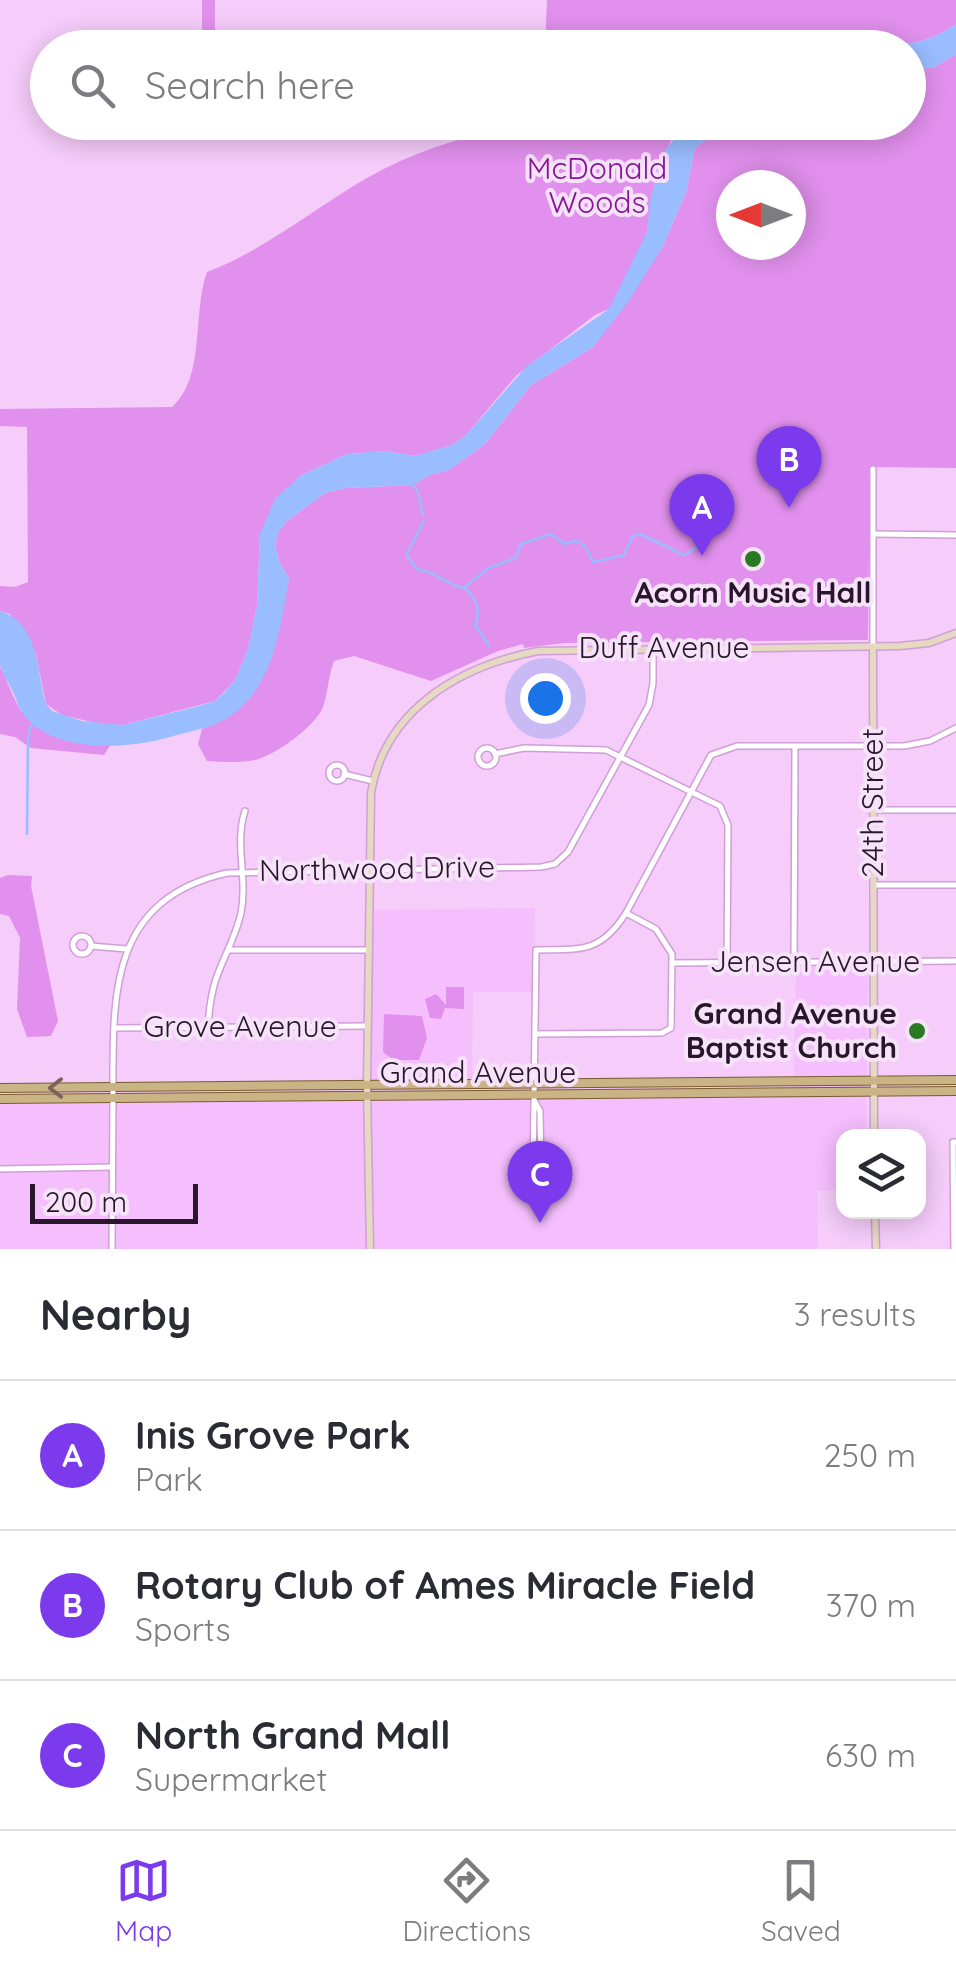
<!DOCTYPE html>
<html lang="en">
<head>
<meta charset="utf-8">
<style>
  body { margin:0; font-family:Quicksand,sans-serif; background:#f2f2f3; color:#2b2b33 }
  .controls { position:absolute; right:30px; bottom:30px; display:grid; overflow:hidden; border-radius:20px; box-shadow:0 5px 25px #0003 }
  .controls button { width:90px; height:90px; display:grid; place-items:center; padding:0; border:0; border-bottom:2px solid #e1e1e2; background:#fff; color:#2b2b33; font:50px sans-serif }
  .compass { position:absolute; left:716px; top:170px; width:90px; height:90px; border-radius:50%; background:#fff; box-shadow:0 5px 25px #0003; rotate:270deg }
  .scale { position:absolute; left:30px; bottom:25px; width:168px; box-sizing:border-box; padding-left:10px; border:5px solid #29162b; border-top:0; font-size:28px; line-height:35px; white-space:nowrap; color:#29162b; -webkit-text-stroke:8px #f6e2f9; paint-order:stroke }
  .you { position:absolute; left:545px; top:698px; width:35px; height:35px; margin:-25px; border:8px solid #fff; border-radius:50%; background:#1a73e8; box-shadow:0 0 0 15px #1a73e833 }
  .badge { display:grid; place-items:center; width:65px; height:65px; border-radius:50%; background:#7c3aed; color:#fff; font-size:32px; font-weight:700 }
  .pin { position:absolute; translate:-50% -82px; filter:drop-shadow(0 2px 5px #0008) }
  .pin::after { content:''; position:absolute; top:52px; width:35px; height:30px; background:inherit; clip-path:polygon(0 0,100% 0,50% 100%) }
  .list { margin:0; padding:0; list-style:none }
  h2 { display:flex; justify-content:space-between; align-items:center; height:130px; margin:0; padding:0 40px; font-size:42px }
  h2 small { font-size:32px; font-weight:400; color:#7c7c81 }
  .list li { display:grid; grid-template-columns:65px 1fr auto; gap:30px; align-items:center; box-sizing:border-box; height:150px; padding:0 40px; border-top:2px solid #e1e1e2 }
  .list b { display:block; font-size:38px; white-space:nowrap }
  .list p { margin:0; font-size:32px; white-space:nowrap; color:#7c7c81 }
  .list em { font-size:32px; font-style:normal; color:#7c7c81 }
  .icon { flex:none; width:55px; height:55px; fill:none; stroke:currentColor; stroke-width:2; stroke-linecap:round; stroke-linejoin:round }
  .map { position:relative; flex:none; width:956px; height:1249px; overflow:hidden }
  .search { position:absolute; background:#fff; box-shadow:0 5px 25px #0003; left:30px; right:30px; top:30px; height:110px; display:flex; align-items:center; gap:25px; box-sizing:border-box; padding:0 35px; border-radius:55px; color:#7c7c81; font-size:38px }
  .sheet { height:580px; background:#fff }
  nav { display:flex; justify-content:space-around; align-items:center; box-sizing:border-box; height:140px; border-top:2px solid #e1e1e2; background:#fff; font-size:28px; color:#7c7c81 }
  nav a { display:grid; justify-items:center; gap:5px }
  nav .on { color:#7c3aed }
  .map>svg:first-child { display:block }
</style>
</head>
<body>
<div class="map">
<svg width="956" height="1249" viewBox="0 0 956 1249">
  <rect width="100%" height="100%" fill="#f5ccfa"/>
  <g fill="#f5befd">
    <polygon points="535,908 536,992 473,992 472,1085 367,1085 369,910"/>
    <polygon points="796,963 868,965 866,1136 844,1136 843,1190 817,1191 818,1249 0,1249 0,1104 794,1094"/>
  </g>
  <g fill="#e190ed" fill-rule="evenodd">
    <rect x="202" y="0" width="13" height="47"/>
    <path d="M 547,0 L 956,0 L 956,24 C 930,44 903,44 873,48 L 545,48 Z"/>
    <path d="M 956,54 L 956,468 L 870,467 L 868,640 L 564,643 L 524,648 L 523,644 L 498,651 L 431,681 L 354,656 L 334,661 C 328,677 328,693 323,707 C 316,726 274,756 255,760 C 239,763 223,762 207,761 L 198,744 L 202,729 C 257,705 265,680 277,625 C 281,609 286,594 289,578 L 280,564 L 275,546 L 278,532 L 287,521 L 325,493 L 345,488 L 412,485 L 430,475 L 449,470 L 486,443 L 530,386 L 593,347 L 663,246 L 686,192 L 695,148 L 721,125 L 908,122 L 909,71 L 935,67 ZM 731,185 L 791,185 L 791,245 L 731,245 Z"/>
    <path d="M 527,123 L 687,123 L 674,134 L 656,174 L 647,232 L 640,252 L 609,309 L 595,315 L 516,376 L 466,435 L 452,445 L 415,456 L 384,451 L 347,454 L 300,476 L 260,534 L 257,606 L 248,649 L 235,681 L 215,701 L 123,725 L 100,724 L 62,715 L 46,704 L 36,655 L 10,614 L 0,611 L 0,586 L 15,587 L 28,582 L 27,427 L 0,426 L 0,409 L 172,407 C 206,377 192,313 207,272 C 265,250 313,209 367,178 C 416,150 472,134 527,123 Z"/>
    <path d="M 0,667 C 8,682 13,699 22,712 C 40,738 81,747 111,744 L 104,755 L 31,748 L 15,737 L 0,734 Z"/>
    <polygon points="8,875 32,876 31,886 58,1021 51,1036 27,1037 17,1009 20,938 9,916 0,914 0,878"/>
    <polygon points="446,987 464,987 464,1009 445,1008 441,1019 430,1018 425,999 436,994 446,1005"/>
    <polygon points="384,1014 422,1016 427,1038 419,1060 394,1060 383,1052"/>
  </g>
  <g fill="#99bdff">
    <path d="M 956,24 L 956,54 L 935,67 L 909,71 L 908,48 L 873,47 C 904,44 930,44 956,24 Z"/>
    <path d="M 687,123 L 728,123 L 695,148 L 686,192 L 663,246 L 628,302 L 593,347 L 530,386 L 486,443 L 449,470 L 430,475 L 413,485 L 345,488 L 325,493 L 287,521 L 278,532 L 275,546 L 280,564 L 289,578 C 281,623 275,680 237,711 C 217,728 190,731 166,738 C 124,749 61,753 27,719 C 19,711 18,702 13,692 C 9,683 2,674 0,665 C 0,648 0,628 0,611 C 40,624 36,670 46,704 L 52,711 L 82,721 L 123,725 L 199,706 L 215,701 L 225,692 L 235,681 L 248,649 L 257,606 L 260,534 L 275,499 L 300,476 L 347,454 L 384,451 L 415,456 L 452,445 L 466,435 L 527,366 L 609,309 L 647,232 L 651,195 L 666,149 Z"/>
  </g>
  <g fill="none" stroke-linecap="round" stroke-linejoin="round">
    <g stroke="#99bdff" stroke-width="2.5">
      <polyline points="412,484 418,492 423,515"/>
      <path d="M 424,521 L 406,555 L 417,569 C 435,571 446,584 463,588 L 489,568 L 515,558 L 521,544 L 551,534 L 564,544 L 576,541 L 584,545 L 593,562 L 624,555 L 633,536 L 640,534 L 684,555 C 731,529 720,524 712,480"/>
      <path d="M 464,588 C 477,596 481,613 475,625 L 489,646"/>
      <polyline points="27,834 28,737 30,727 34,724"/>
    </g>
    <g stroke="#cf9fd6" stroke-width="8">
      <g id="street">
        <polyline points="873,469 873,646"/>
        <polyline points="874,534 956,535"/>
        <circle cx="487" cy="757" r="9"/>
        <polyline points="495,754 524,748 606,750 720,806 728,825 727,962"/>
        <circle cx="337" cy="773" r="8"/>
        <polyline points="344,774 373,781"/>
        <polyline points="874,810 956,810"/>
        <polyline points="874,885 956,885"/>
        <circle cx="82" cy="945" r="9"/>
        <polyline points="91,946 127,949"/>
        <polyline points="229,950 369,950"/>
        <polyline points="794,962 795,747"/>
        <polyline points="674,963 956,961"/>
        <path d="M 208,1026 C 209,1010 211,994 216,979 C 224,956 236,936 241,913 C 248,878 234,844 245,811"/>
        <polyline points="114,1028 367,1026"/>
        <polyline points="535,1034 662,1033 671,1028 672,954 656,929 626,913"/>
        <polyline points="535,1102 540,1111 541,1175"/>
        <polyline points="0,1169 112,1167"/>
        <path d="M 533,1175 L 536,950 C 580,949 600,954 626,913 L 711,755 L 737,746 L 904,746 L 930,741 L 956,728"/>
        <path d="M 112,1249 C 112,1198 113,1146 113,1095 C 113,996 108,900 227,873 L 541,867 L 555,864 L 568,852 L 649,705 L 653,683 L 653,648"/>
        <polyline points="954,1249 953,1142 956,1142"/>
      </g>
    </g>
    <g stroke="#cf9fd6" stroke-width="9">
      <g id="secondary">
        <polyline points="873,647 874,1136"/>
        <polyline points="875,1212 876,1249"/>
        <path d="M 370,1249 L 367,1085 L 371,793 C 385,709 460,666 538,651 L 900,646 L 929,643 L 956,633"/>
      </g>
    </g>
    <g stroke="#7b5c30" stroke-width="10">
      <g id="primary">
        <polyline points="0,1088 956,1080"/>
        <polyline points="0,1099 956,1091"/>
      </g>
    </g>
    <use href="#street" stroke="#fff" stroke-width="5"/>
    <use href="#secondary" stroke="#e5d9c2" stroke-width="6"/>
    <use href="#primary" stroke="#cab384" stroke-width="8"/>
  </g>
  <defs><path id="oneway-chevron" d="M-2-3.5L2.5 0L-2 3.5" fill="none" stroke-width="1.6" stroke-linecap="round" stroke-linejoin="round" transform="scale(2.5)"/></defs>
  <use stroke="#7a6458" href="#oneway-chevron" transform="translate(56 1088) rotate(-180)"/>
  <g fill="#2a7a24" stroke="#f6e2f9" stroke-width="4">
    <circle cx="753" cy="559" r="10"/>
    <circle cx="917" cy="1031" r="10"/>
  </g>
  <g text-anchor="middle" stroke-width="8" stroke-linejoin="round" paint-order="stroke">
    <g font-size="30" fill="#861696" stroke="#f6e2f9">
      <text x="597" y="179">McDonald<tspan x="597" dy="34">Woods</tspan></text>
    </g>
    <g font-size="30" font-weight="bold" fill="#29162b" stroke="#f6e2f9">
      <text x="753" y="603">Acorn Music Hall</text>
      <text x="897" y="1024" text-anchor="end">Grand Avenue<tspan x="897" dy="34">Baptist Church</tspan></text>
    </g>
    <g font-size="30" fill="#29162b" stroke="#f6e2f9">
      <text x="664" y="658">Duff Avenue</text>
      <text transform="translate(873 803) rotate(-90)" y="10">24th Street</text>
      <text transform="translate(377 869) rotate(-1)" y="10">Northwood Drive</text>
      <text x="815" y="972">Jensen Avenue</text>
      <text x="240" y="1037">Grove Avenue</text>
      <text x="478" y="1083">Grand Avenue</text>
    </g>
  </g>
</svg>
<div class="controls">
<button><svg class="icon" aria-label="layers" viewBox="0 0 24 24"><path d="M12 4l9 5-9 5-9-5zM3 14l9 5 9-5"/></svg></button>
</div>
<svg class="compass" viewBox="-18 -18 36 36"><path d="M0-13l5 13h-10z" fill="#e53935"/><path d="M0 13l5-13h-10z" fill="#7c7c81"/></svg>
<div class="scale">200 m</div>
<div class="you"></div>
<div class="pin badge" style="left:702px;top:556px">A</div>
<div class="pin badge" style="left:789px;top:508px">B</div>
<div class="pin badge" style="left:540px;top:1223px">C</div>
<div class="search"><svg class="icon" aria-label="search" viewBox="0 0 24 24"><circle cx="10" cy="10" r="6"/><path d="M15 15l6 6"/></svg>Search here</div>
</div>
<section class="sheet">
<h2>Nearby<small>3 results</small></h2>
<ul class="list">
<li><span class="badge">A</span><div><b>Inis Grove Park</b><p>Park</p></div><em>250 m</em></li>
<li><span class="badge">B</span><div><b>Rotary Club of Ames Miracle Field</b><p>Sports</p></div><em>370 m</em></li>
<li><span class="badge">C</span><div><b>North Grand Mall</b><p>Supermarket</p></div><em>630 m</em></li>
</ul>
</section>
<nav>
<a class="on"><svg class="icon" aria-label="map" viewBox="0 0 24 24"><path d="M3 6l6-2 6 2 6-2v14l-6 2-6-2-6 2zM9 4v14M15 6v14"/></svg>Map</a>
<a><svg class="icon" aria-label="directions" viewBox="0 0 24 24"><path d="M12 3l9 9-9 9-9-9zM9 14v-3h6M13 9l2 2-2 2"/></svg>Directions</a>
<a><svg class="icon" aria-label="saved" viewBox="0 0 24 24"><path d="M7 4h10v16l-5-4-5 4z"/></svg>Saved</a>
</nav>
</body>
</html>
